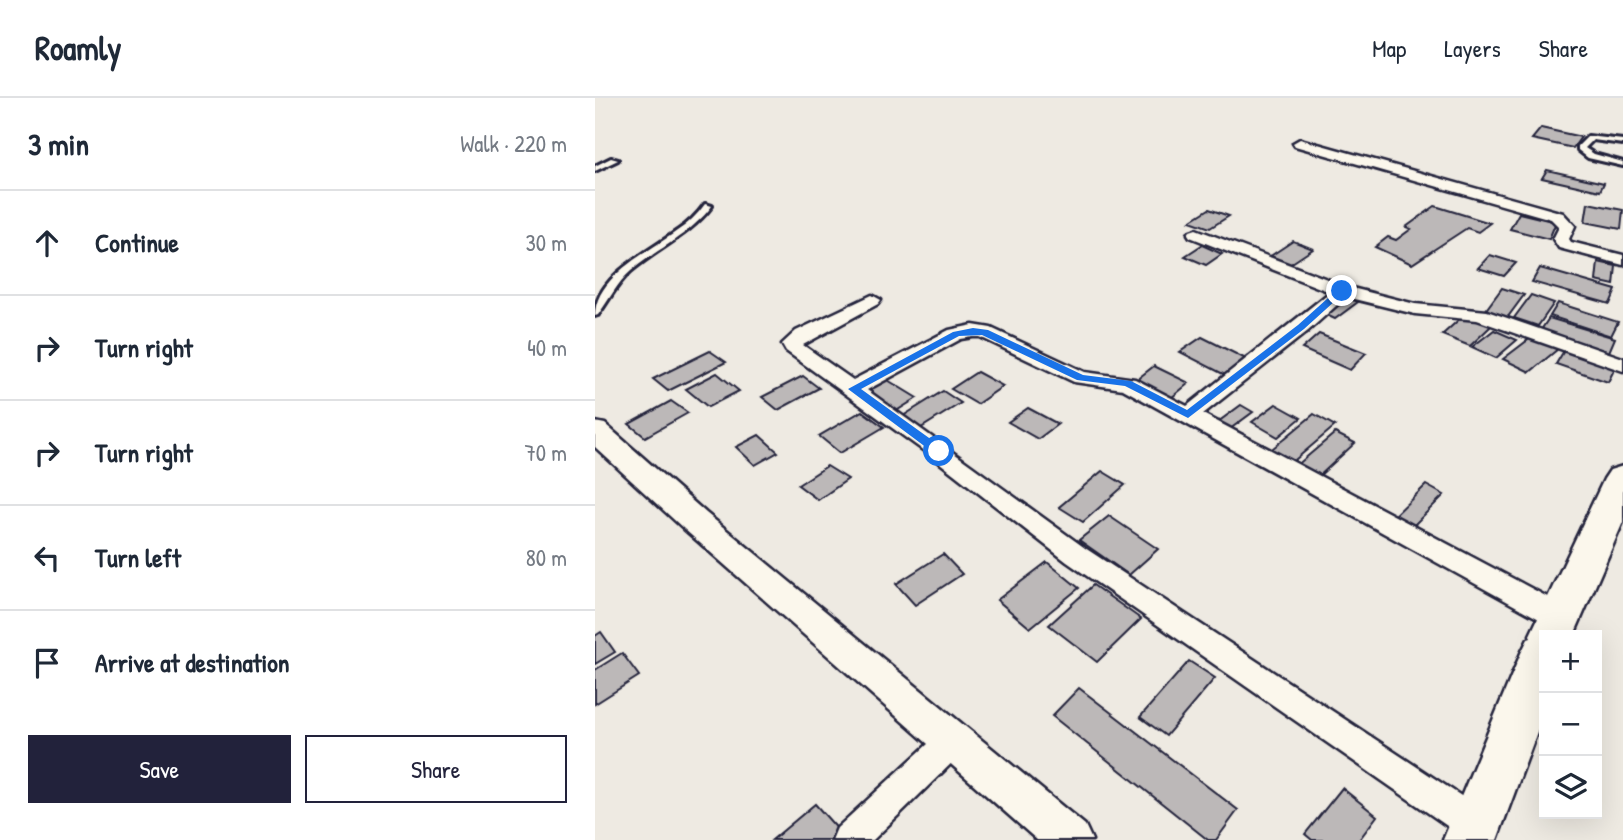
<!DOCTYPE html>
<html lang="en">
<head>
<meta charset="utf-8">
<style>
  body { margin:0; font-family:"Patrick Hand",sans-serif; background:#f6f6f7; color:#1f2937 }
  .controls { position:absolute; right:21px; bottom:21px; display:grid; overflow:hidden; border-radius:0px; box-shadow:0 7px 28px #0002 }
  .controls button { width:63px; height:63px; display:grid; place-items:center; padding:0; border:0; border-bottom:2px solid #e0e1e3; background:#fff; color:#1f2937; font:35px sans-serif }
  .stop { position:absolute; width:21px; height:21px; margin:-16px; border:5px solid #1a73e8; border-radius:50%; background:#fff }
  .stop.end { background:#1a73e8; border-color:#fff; box-shadow:0 2px 7px #0008 }
  .list { margin:0; padding:0; list-style:none }
  h2 { display:flex; justify-content:space-between; align-items:center; height:91px; margin:0; padding:0 28px; font-size:30px }
  h2 small { font-size:23px; font-weight:400; color:#747a83 }
  .list li { display:grid; grid-template-columns:46px 1fr auto; gap:21px; align-items:center; box-sizing:border-box; height:105px; padding:0 28px; border-top:2px solid #e0e1e3 }
  .list b { display:block; font-size:26px; white-space:nowrap }
  .list em { font-size:23px; font-style:normal; color:#747a83 }
  .actions { display:flex; gap:14px; padding:21px 28px }
  .actions a { flex:1; padding:16px 0; border:2px solid #22223b; border-radius:0px; text-align:center; font-size:24px; color:#22223b }
  .actions .main { background:#22223b; color:#fff }
  .icon { flex:none; width:38px; height:38px; fill:none; stroke:currentColor; stroke-width:2; stroke-linecap:round; stroke-linejoin:round }
  .map { position:relative; flex:none; width:1028px; height:742px; overflow:hidden }
  header { display:flex; align-items:center; gap:42px; box-sizing:border-box; height:98px; padding:0 35px; background:#fff; border-bottom:2px solid #e0e1e3 }
  header strong { font-size:33px }
  nav { display:flex; gap:38px; margin-inline-start:auto; font-size:24px }
  main { display:flex }
  aside { flex:1; background:#fff }
  .map>svg:first-child { display:block }
</style>
</head>
<body>
<header>
<strong>Roamly</strong>
<nav><a>Map</a><a>Layers</a><a>Share</a></nav>
</header>
<main>
<aside>
<h2>3 min<small>Walk · 220 m</small></h2>
<ul class="list">
<li><svg class="icon" aria-label="ahead" viewBox="0 0 24 24"><path d="M12 20V5M6 11l6-6 6 6"/></svg><div><b>Continue</b></div><em>30 m</em></li>
<li><svg class="icon" aria-label="right" viewBox="0 0 24 24"><path d="M7 20v-9h11M14 6l5 5-5 5"/></svg><div><b>Turn right</b></div><em>40 m</em></li>
<li><svg class="icon" aria-label="right" viewBox="0 0 24 24"><path d="M7 20v-9h11M14 6l5 5-5 5"/></svg><div><b>Turn right</b></div><em>70 m</em></li>
<li><svg class="icon" aria-label="left" viewBox="0 0 24 24"><path d="M17 20v-9H6M10 6l-5 5 5 5"/></svg><div><b>Turn left</b></div><em>80 m</em></li>
<li><svg class="icon" aria-label="arrive" viewBox="0 0 24 24"><path d="M6 21V4h12l-3 4 3 4H6"/></svg><div><b>Arrive at destination</b></div></li>
</ul>
<div class="actions"><a class="main">Save</a><a>Share</a></div>
</aside>
<div class="map">
<svg width="1028" height="742" viewBox="0 0 1028 742">
  <rect width="100%" height="100%" fill="#eeeae2"/>
  <filter id="ink" filterUnits="userSpaceOnUse"><feTurbulence type="fractalNoise" baseFrequency=".0143" numOctaves="2"/><feDisplacementMap in="SourceGraphic" scale="14" xChannelSelector="R" yChannelSelector="G"/><feConvolveMatrix kernelMatrix="1 2 1 2 8 2 1 2 1" color-interpolation-filters="sRGB"/></filter>
  <g filter="url(#ink)">
    <g fill="#bcb8b8" stroke="#22223b" stroke-width="2">
      <polygon points="946,30 986,39 978,50 937,41"/>
      <polygon points="952,72 1009,85 1005,93 947,80"/>
      <polygon points="993,105 1028,112 1026,131 990,124"/>
      <polygon points="840,108 895,125 883,134 872,130 817,166 780,149 793,139 801,142 816,131 811,129"/>
      <polygon points="614,111 634,118 615,130 595,123"/>
      <polygon points="924,115 961,124 954,141 915,131"/>
      <polygon points="698,143 718,151 694,167 674,159"/>
      <polygon points="607,147 627,156 611,167 590,158"/>
      <polygon points="895,157 921,165 909,178 883,170"/>
      <polygon points="1003,164 1021,168 1019,187 1001,183"/>
      <polygon points="945,170 1021,192 1015,206 937,184"/>
      <polygon points="907,190 929,197 912,220 890,213"/>
      <polygon points="754,196 767,201 740,221 727,215"/>
      <polygon points="936,197 959,205 943,228 919,220"/>
      <polygon points="963,205 1023,224 1016,238 955,218"/>
      <polygon points="869,217 896,228 875,248 847,237"/>
      <polygon points="954,220 1020,240 1014,254 946,232"/>
      <polygon points="899,232 922,242 901,260 877,249"/>
      <polygon points="724,236 771,255 755,272 707,251"/>
      <polygon points="607,239 655,263 634,279 585,254"/>
      <polygon points="937,239 963,251 935,274 908,261"/>
      <polygon points="970,251 1021,268 1013,284 961,266"/>
      <polygon points="115,253 131,264 73,293 58,281"/>
      <polygon points="559,268 594,285 576,300 541,282"/>
      <polygon points="382,274 408,288 382,306 356,291"/>
      <polygon points="122,275 144,293 113,309 91,291"/>
      <polygon points="208,278 224,290 183,312 167,299"/>
      <polygon points="291,281 322,300 298,315 268,295"/>
      <polygon points="348,293 366,305 326,330 308,318"/>
      <polygon points="76,303 93,315 50,339 34,326"/>
      <polygon points="681,306 706,320 683,339 657,324"/>
      <polygon points="646,307 658,314 631,334 619,327"/>
      <polygon points="433,310 463,326 443,341 413,324"/>
      <polygon points="267,313 289,329 245,355 224,338"/>
      <polygon points="719,316 740,328 694,367 672,355"/>
      <polygon points="740,335 760,345 722,380 701,368"/>
      <polygon points="164,337 183,354 160,367 141,349"/>
      <polygon points="232,368 253,381 223,402 203,387"/>
      <polygon points="507,373 530,387 488,424 464,409"/>
      <polygon points="831,387 849,397 813,433 795,422"/>
      <polygon points="514,418 563,451 534,477 484,442"/>
      <polygon points="348,456 367,476 320,507 301,486"/>
      <polygon points="452,464 484,490 435,530 402,502"/>
      <polygon points="498,487 546,521 502,564 454,527"/>
      <polygon points="6,534 20,554 0,566 0,538"/>
      <polygon points="27,555 44,578 0,606 0,572"/>
      <polygon points="594,563 620,580 571,638 545,619"/>
      <polygon points="484,590 643,712 621,742 613,742 457,618"/>
      <polygon points="747,690 782,718 764,742 717,742 710,736"/>
      <polygon points="220,706 247,736 240,742 177,742"/>
    </g>
    <g fill="none" stroke-linecap="round" stroke-linejoin="round">
      <g stroke="#22223b" stroke-width="6">
        <g id="service">
          <polygon points="993,38 1028,42 1028,46 998,42 990,50 999,56 1028,64 1028,68 993,60 983,52 983,48"/>
          <polygon points="16,60 23,62 0,73 0,68"/>
          <path d="M 110,106 L 117,108 C 95,137 63,150 36,173 C 22,185 14,202 3,217 L 0,218 C 0,178 54,154 82,133 C 93,126 102,117 110,106 Z"/>
        </g>
      </g>
      <g stroke="#22223b" stroke-width="5">
        <g id="minor">
          <polygon points="705,41 968,115 980,128 974,141 976,144 1028,157 1028,167 964,150 958,141 964,129 956,121 700,48 698,45"/>
          <polygon points="601,131 753,189 820,206 892,213 1028,260 1028,273 882,222 820,216 751,199 713,233 608,316 975,511 978,519 975,527 965,530 955,527 528,291 479,284 385,239 378,239 366,241 272,292 490,450 892,715 896,727 892,739 883,742 868,739 472,464 336,358 191,253 187,246 201,233 277,197 286,202 283,206 208,247 258,282 354,232 378,227 396,230 490,274 540,281 592,308 735,194 595,139 593,136 595,133"/>
          <polygon points="358,629 369,633 373,643 369,653 278,742 237,742 242,730 347,633"/>
        </g>
      </g>
      <g stroke="#22223b" stroke-width="5">
        <polygon id="tertiary" points="0,324 10,326 111,415 490,727 497,742 442,742 89,431 0,349"/>
      </g>
      <g stroke="#22223b" stroke-width="5">
        <polygon id="primary" points="1028,368 1028,424 979,537 949,537 949,615 902,742 848,742 926,555 933,541 936,540 935,537 1009,381 1015,372"/>
      </g>
      <use href="#service" fill="#fbf7ec" fill-rule="evenodd"/>
      <use href="#minor" fill="#fbf7ec" fill-rule="evenodd"/>
      <use href="#tertiary" fill="#fbf7ec" fill-rule="evenodd"/>
      <use href="#primary" fill="#fbf7ec" fill-rule="evenodd"/>
    </g>
  </g>
  <polygon fill="#1a73e8" points="743,191 751,193 709,231 593,320 530,288 482,282 387,237 364,238 266,291 348,350 348,356 340,356 253,291 358,234 378,230 393,232 488,277 536,283 592,312 703,227"/>
</svg>
<div class="controls">
<button>+</button>
<button>−</button>
<button><svg class="icon" aria-label="layers" viewBox="0 0 24 24"><path d="M12 4l9 5-9 5-9-5zM3 14l9 5 9-5"/></svg></button>
</div>
<div class="stop" style="left:344px;top:353px"></div>
<div class="stop end" style="left:747px;top:193px"></div>
</div>
</main>
</body>
</html>
